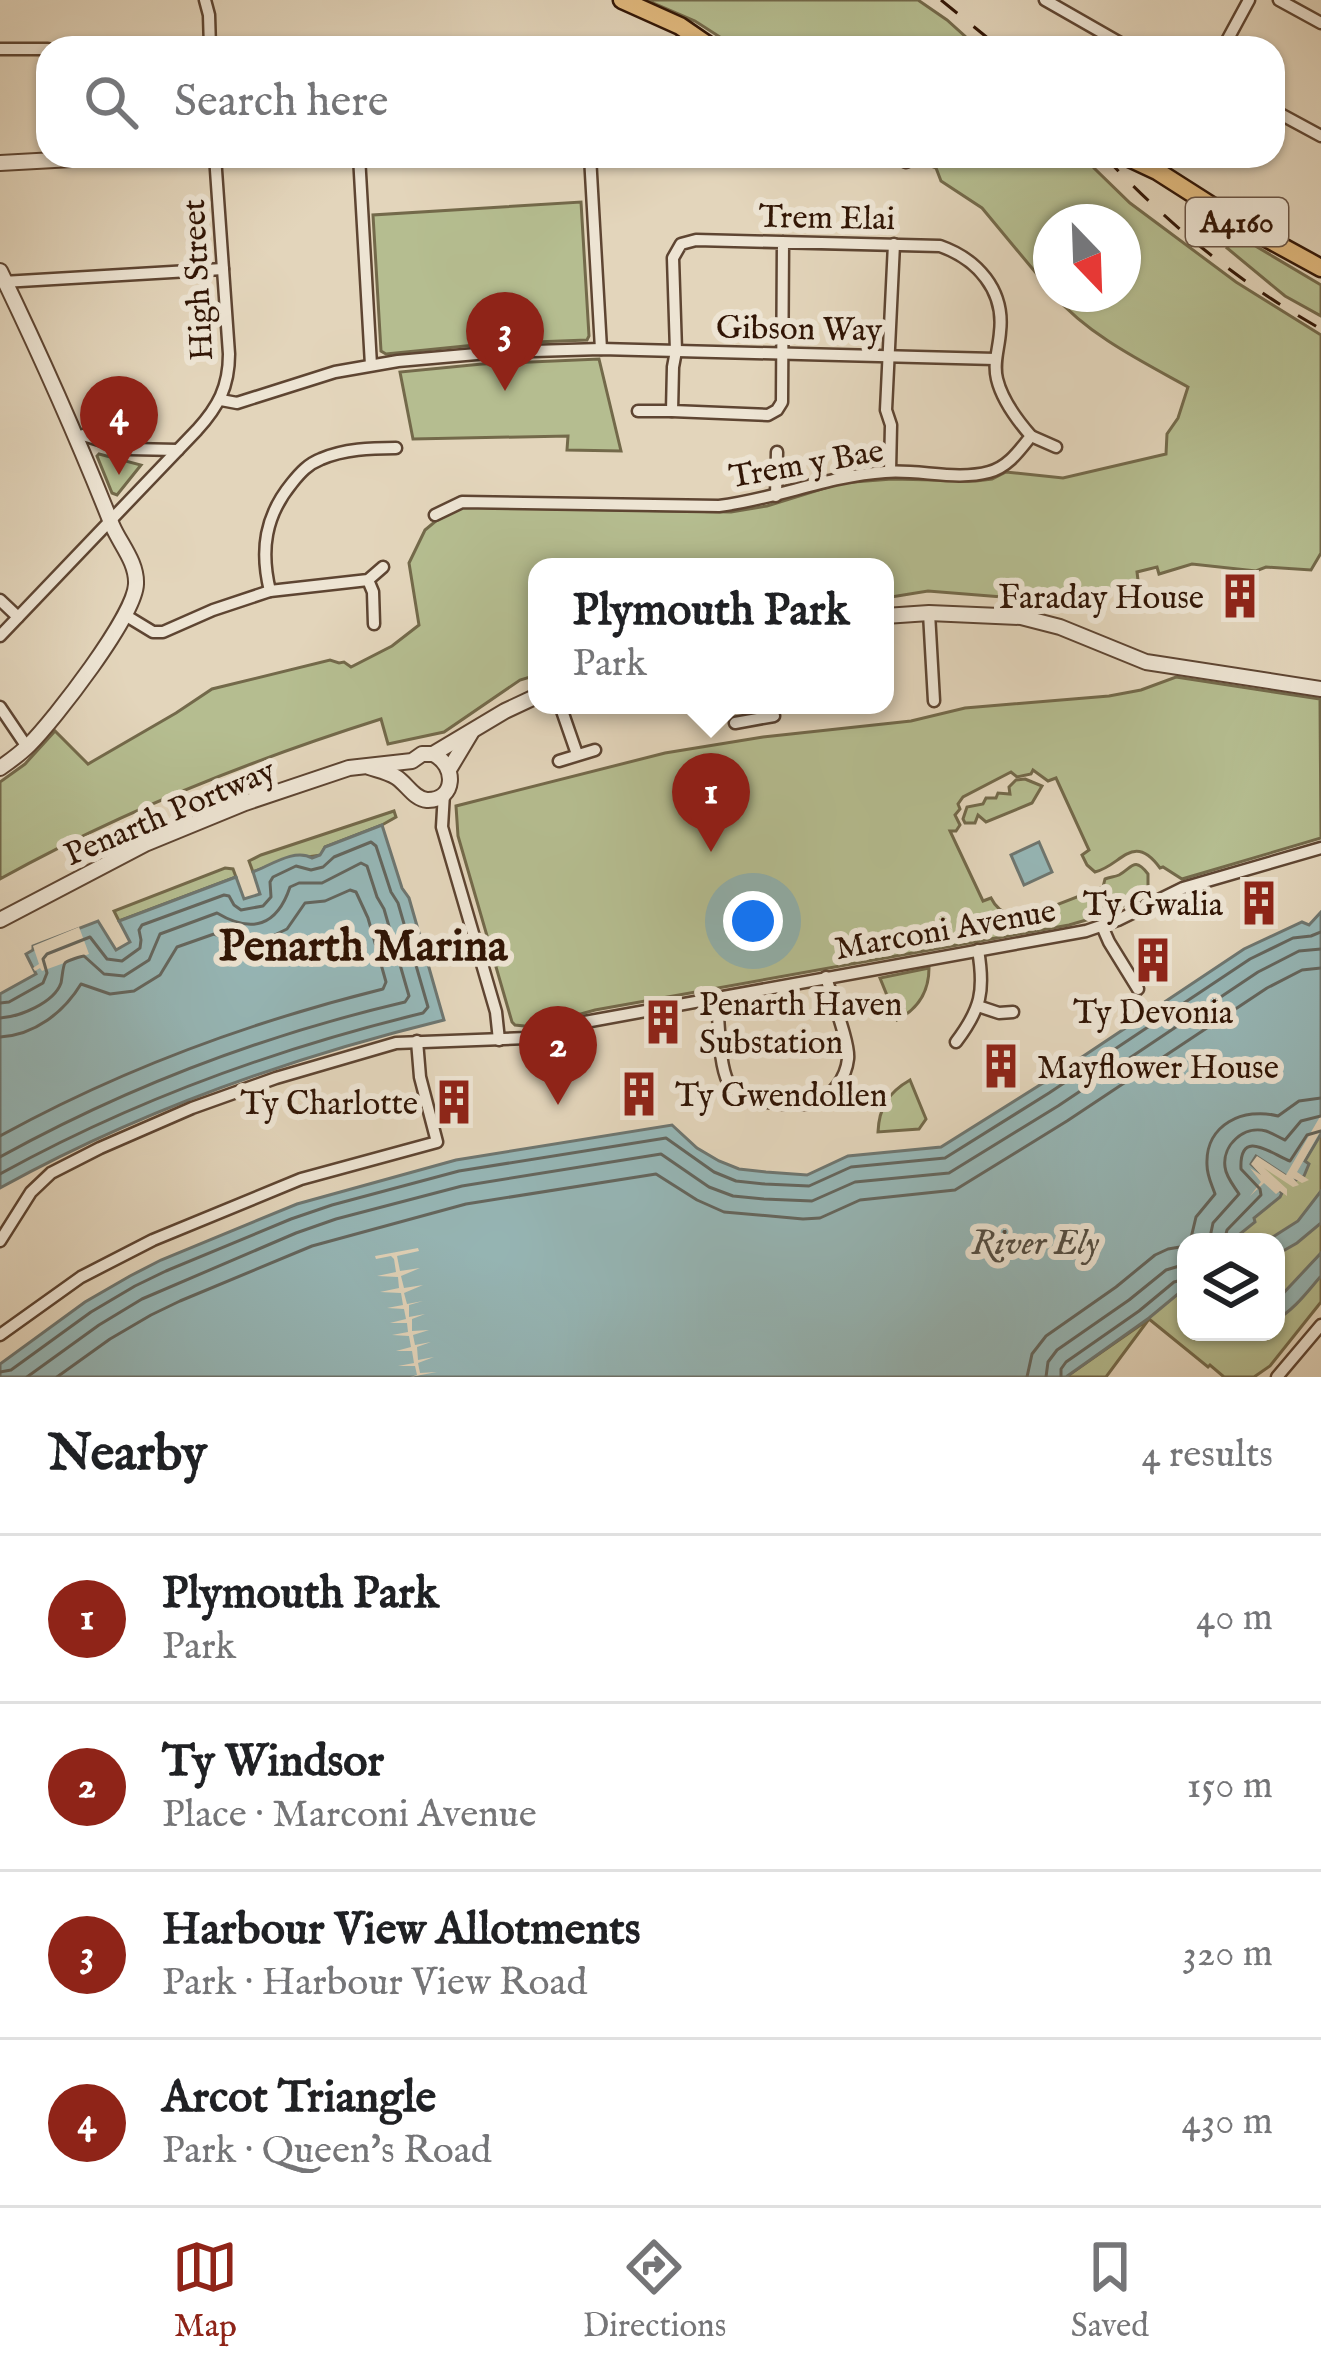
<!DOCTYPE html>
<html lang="en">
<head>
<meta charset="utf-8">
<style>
  body { margin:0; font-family:"IM FELL English",serif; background:#f6f6f6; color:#202124 }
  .controls { position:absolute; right:36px; bottom:36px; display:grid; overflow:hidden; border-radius:24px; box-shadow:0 3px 9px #0004 }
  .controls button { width:108px; height:108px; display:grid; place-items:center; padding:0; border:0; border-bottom:3px solid #e0e0e0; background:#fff; color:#202124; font:60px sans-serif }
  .compass { position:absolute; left:1033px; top:204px; width:108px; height:108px; border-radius:50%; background:#fff; box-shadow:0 3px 9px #0004; rotate:157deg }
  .you { position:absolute; left:753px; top:921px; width:42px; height:42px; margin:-30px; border:9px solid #fff; border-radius:50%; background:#1a73e8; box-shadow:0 0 0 18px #1a73e833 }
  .badge { display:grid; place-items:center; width:78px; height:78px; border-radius:50%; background:#8f2418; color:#fff; font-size:39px; font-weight:700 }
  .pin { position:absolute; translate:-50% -99px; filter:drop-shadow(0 3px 6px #0008) }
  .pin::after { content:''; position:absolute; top:63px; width:42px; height:36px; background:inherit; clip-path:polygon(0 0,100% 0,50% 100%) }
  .popup { position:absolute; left:528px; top:558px; width:366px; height:156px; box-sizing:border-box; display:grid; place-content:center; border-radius:24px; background:#fff; filter:drop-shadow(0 3px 9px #0005); font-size:39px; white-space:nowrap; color:#757577 }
  .popup b { font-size:45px; color:#202124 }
  .popup::after { content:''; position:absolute; left:50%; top:100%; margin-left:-24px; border:24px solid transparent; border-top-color:#fff }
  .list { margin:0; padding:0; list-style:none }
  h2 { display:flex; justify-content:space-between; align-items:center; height:156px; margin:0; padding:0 48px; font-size:51px }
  h2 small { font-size:39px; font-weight:400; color:#757577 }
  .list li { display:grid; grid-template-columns:78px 1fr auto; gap:36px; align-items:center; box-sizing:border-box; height:168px; padding:0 48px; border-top:3px solid #e0e0e0 }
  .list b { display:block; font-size:45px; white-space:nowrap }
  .list p { margin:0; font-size:39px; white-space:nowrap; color:#757577 }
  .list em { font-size:39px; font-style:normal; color:#757577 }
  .icon { flex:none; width:66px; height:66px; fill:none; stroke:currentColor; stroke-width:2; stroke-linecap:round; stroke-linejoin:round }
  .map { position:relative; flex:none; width:1321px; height:1377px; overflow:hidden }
  .search { position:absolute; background:#fff; box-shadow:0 3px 9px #0004; left:36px; right:36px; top:36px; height:132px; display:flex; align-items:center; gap:30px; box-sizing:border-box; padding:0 42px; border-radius:36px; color:#757577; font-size:45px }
  .sheet { height:828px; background:#fff }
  nav { display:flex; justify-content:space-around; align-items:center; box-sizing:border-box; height:168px; border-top:3px solid #e0e0e0; background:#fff; font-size:33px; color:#757577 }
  nav a { display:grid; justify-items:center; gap:6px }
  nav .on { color:#8f2418 }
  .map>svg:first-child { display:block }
</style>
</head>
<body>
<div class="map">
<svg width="1321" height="1377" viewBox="0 0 1321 1377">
  <rect width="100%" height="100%" fill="#e3d5bb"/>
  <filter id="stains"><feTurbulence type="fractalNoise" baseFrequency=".00167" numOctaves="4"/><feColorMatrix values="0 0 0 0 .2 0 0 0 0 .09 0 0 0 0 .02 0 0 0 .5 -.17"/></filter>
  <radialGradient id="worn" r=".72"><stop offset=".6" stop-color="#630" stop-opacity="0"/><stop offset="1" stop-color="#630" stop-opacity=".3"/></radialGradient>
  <g fill="#b5bd90" stroke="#73694a" stroke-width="3" fill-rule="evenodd">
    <polygon points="646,0 918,0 947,20 978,48 737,48 695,21"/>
    <path d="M 908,156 L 1087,157 L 1094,168 L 1130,203 L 1236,282 L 1321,335 L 1321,553 L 1311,570 L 1266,567 L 1256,571 L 1192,564 L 1159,574 L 1157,567 L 1137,572 L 1138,580 L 1089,596 L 1041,600 L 928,591 L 885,598 L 885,567 L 537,567 L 537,675 L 520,680 L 444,732 L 388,744 L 381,719 C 248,761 122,811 0,879 L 0,782 L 25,764 L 55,731 L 88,764 L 176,713 L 212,689 L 330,660 L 339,663 L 344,662 L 351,667 L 392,646 L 419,625 L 409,563 L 425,530 L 443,515 L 459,507 L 731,512 L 767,506 L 841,483 L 892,479 L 976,481 L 992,479 L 1006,472 L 1063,478 L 1166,454 L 1167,434 L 1178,418 L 1188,387 C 1141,361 1088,335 1053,294 L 1123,294 L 1123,222 L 1051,222 L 1051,291 L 982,208 L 941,181 L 936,168 Z"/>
    <polygon points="581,202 589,336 587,340 485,344 386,354 381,351 373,215"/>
    <polygon points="1237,235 1321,285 1321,316 1285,296 1227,248"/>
    <polygon points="599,359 621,451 567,450 568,436 413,439 400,372 482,364"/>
    <polygon points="99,454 141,465 117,495 112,493 97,456"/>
    <path d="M 1176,677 L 1320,699 L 1321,838 L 1182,879 L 1163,867 L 1160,868 C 1133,831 1121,866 1095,872 L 1087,865 L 1082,855 L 1089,850 L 1056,778 L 1048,781 L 1033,770 L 1031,774 L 1017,777 L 1011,772 L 963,797 L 958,804 L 960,809 L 955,815 L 960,825 L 956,831 L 950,831 L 983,901 L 991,898 C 1001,918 1018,917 1036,910 L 1047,920 L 1055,917 L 1056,905 L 1103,887 L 1105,879 C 1110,877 1115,877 1119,875 C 1132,868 1134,856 1148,874 L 1148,890 L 1114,912 L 1069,925 L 595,1010 L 534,1027 L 515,1025 L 512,1022 L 458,836 L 456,806 L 665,753 L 763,737 L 911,721 L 965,708 L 1109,696 L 1141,690 Z"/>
    <polygon points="1025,779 1042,786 1032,803 986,822 978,815 975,823 965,823 963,819 967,807 983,804 986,798 996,798 998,793 1010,794 1009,787 1016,780"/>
    <polygon points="394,811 396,817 382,825 325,847 321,855 281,861 253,872 249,861 261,855"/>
    <polygon points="225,868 233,869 236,877 119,921 114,911"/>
    <path d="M 929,968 C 929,992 918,1009 897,1020 L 880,978 Z"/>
    <path d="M 1321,1050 L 1321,1302 L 1270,1366 L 1254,1377 L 1224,1377 L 1210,1365 L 1208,1367 L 1149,1319 L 1106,1377 L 1066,1377 L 1149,1319 L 1199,1163 L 1282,1062 ZM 1186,1242 L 1276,1242 L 1276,1332 L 1186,1332 Z"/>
    <path d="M 910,1080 L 926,1119 L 919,1129 L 878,1132 C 879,1107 889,1092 910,1080 Z"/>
  </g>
  <g fill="#96b7b7" stroke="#6e7670" stroke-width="3">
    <path d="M 382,825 L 402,888 L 409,898 L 444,1020 C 289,1058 141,1110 0,1188 L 0,994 L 36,974 L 26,954 L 33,950 L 33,946 L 98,921 L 116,950 L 130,942 L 119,921 L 236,877 L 244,899 L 260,894 L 253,872 C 271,865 295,848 312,858 L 320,855 L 325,847 Z"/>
    <polygon points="1039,842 1052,872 1024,885 1011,855"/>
    <polygon points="1321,912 1321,1134 1305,1161 1309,1164 1304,1176 1294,1181 1256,1156 1251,1164 1282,1193 1280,1197 1254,1218 1255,1222 1230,1242 1186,1242 1186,1279 1179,1283 1184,1289 1149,1318 1066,1377 0,1377 0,1364 85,1302 130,1276 161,1260 297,1204 456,1160 672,1125 697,1148 719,1161 739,1169 766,1172 807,1175 848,1156 941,1147 1043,1083 1244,949 1302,922 1309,925"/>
    <polygon points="1321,1191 1321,1223 1297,1243 1276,1255 1276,1242 1265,1242 1298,1221"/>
    <path d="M 1321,1253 L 1321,1276 C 1307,1292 1295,1309 1276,1320 L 1276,1301 Z"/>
  </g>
  <g fill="#e3d5bb">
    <polygon points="79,927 89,954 42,971 40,968 35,971 33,968 39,964 33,946"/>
    <polygon points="1321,1115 1321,1130 1297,1172 1309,1180 1302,1183 1293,1178 1299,1185 1293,1187 1264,1168 1287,1189 1287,1196 1280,1191 1276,1194 1264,1183 1250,1196 1261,1182 1250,1168 1261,1175 1251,1164 1257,1156 1286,1175"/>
    <polygon points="418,1248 419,1251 397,1256 400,1271 420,1268 401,1276 404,1288 423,1285 404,1293 407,1304 423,1301 409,1305 409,1317 425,1314 412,1319 412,1331 429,1330 413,1335 415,1345 431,1342 417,1347 418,1360 434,1357 418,1363 420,1373 437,1372 410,1377 417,1375 415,1366 398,1366 414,1363 412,1351 396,1351 411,1347 409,1336 392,1335 408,1332 407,1323 390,1323 406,1319 404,1309 387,1308 403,1305 401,1293 380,1292 399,1288 398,1277 377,1276 396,1272 394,1259 391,1256 376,1259 375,1256"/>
  </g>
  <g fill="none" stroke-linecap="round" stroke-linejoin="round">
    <g stroke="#64665e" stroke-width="3">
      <path d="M 0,1003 L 9,1002 L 43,983 L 47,973 L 43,959 L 47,954 L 90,937 L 107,959 L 122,961 L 140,948 L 141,940 L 139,930 L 142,925 L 224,895 L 229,896 L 234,905 L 241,910 L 263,906 L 271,897 L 270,882 L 273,877 L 296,866 L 311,870 L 323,867 L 334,857 L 371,842 L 376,846 L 391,892 L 398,903 L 428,1007 L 423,1013 C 275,1049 134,1100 0,1174"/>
      <path d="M 0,1018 C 19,1017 54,1003 61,983 C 62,979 63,965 65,963 C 66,961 82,956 84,956 L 104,974 L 124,976 L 149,960 L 160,934 L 217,913 C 252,934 277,926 290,887 L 299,883 L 322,883 L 361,863 L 367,866 L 377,897 L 384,909 L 409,996 L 405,1002 C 264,1035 127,1087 0,1157"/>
      <path d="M 0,1037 C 35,1035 64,1012 81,984 L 110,994 L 134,991 L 160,975 L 177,947 L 214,934 L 241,944 L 262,941 L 287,929 L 305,903 L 325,901 L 350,890 L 356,892 L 368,918 L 386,982 L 383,989 C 250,1022 120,1070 0,1136"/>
      <path d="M 1190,1242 L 1196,1217 L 1215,1194 C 1212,1185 1207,1176 1207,1165 C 1205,1124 1244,1107 1278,1116 L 1299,1101 L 1321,1098"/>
      <path d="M 1209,1242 L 1213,1223 L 1239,1194 C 1234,1186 1226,1177 1225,1167 C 1222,1145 1244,1125 1266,1131 C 1272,1133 1278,1137 1285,1140 L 1301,1121 L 1321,1116"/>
      <path d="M 1224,1242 L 1227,1230 L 1261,1195 L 1260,1189 L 1241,1169 C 1239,1126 1273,1155 1290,1161 L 1307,1135 L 1321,1131"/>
      <polyline points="0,1372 11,1370 91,1312 135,1286 166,1271 291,1219 332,1205 459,1171 666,1138 714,1172 736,1181 765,1184 809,1186 851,1167 945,1158 1049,1093 1250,959 1293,938 1311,936 1321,932"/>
      <polyline points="27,1377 99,1325 142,1299 296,1233 336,1219 462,1186 661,1154 709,1187 733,1196 764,1199 812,1201 855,1182 949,1173 1058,1106 1258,972 1299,951 1321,949"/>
      <polyline points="57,1377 110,1339 151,1315 180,1301 312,1246 466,1204 656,1174 697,1200 724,1212 803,1219 820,1218 860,1200 955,1190 1067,1121 1267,988 1302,970 1321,968"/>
      <polyline points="1027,1377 1032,1354 1046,1336 1116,1287 1155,1255 1168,1249 1186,1246"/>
      <polyline points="1046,1377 1048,1362 1057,1350 1129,1300 1166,1270 1186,1264"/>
      <polyline points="1061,1377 1061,1369 1066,1362 1139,1311 1174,1282 1186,1279"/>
    </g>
    <g stroke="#5e4532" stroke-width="15">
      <g id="minor">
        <polyline points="205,0 209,15 210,48"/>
        <polyline points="1045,0 1129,48"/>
        <polyline points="1279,0 1321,23"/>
        <polyline points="134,48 210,47"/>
        <polyline points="1223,48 1249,0"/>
        <polyline points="0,49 48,49"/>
        <polyline points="1273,110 1321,136"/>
        <polyline points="359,156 371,365"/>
        <polyline points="590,156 601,349"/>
        <polyline points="893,156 906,162"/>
        <polyline points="3,282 223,269"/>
        <polyline points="221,400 237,403 335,372 398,361 499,352 601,349 995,359"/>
        <polyline points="638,411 672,411"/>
        <polyline points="1031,436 1056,447"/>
        <polyline points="76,437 83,435 129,449 178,450"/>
        <polyline points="890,471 891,425 886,410 894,244"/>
        <polyline points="776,496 777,452"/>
        <path d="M 435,515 L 462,502 L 719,506 C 776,499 828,476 885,472 C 919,469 956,481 989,472 C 1008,467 1019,451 1031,436 C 1017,420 1002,400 997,379 C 993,363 999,348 1000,332 C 1005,290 977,259 940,246 L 696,240 L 681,244 L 673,258 L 676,351 L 673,367 L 672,411 L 768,415 L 777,410 L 782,402 L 783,242"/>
        <polyline points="368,580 373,592 374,624"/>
        <path d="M 270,591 C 260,550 265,516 292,483 C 300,473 308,464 321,459 C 344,449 371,448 396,448"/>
        <polyline points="0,600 18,617"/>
        <polyline points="929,613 934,701"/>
        <polyline points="125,615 153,632 163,632 213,610 270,591 368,580 383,567"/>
        <path d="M 0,636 L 197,430 C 218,407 229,387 229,354 L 215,156"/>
        <polyline points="560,705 577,754"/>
        <polyline points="0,707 27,747"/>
        <polyline points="735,723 774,716"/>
        <polyline points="559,761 595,750"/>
        <polyline points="444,793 442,827 496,1012 499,1040"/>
        <polyline points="1102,926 1109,942 1138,989"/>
        <path d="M 716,998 C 720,1022 718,1061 728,1082 C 739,1103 794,1108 815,1102 C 833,1097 846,1077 848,1059 C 850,1043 831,996 826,977"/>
        <polyline points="978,1006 999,1013 1013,1012"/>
        <path d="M 956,1042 C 981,1009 985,991 978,950"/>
        <polyline points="0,1241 31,1192 51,1173 100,1148 192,1108 276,1078 396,1043 527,1038 585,1022 1086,931 1118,920 1183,888 1321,848"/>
        <polyline points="0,1335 81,1277 153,1240 301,1179 437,1142 420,1077 417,1041"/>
        <polyline points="1277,1377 1321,1325"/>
      </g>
    </g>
    <g stroke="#5e4532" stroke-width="18">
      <g id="tertiary">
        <polyline points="0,163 127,156"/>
        <path d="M 0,271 C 40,354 78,439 112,525 C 120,544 137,562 136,584 C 135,616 54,720 29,745 C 20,754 10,761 0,768"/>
        <polyline points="885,616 929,613 1021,617 1060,627 1146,662 1321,689"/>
        <path d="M 369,767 C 378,770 388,772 396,777 C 407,784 414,799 427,800 C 456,801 457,765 433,754"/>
        <polyline points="450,768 471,733"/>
        <polyline points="0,920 145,844 245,803 349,768 412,761 422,754 433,754 505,711 537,696"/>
      </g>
    </g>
    <g stroke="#311505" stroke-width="21">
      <g id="primary">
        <polyline points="622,0 680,26 712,48"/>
        <polyline points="1125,156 1157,171 1237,222 1321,268"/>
      </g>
    </g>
    <use href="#minor" stroke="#ede4d3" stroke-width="10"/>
    <use href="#tertiary" stroke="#ede4d3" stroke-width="14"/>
    <use href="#primary" stroke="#e2ba7e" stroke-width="16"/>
    <g stroke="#311505" stroke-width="3" stroke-dasharray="21 21" stroke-linecap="butt">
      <polyline points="941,0 1000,48"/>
      <path d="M 1104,156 C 1169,225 1239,283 1321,329"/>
    </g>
  </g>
  <defs>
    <g id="building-bare" transform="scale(3.6)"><path d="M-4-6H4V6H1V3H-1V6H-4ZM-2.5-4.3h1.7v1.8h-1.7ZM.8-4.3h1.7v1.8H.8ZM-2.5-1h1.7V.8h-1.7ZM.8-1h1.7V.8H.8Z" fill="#8f2418" stroke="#ede4d3" stroke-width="2.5" paint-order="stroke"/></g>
  </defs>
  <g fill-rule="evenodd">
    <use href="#building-bare" x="1240" y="596"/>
    <use href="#building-bare" x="1259" y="903"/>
    <use href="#building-bare" x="1153" y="960"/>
    <use href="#building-bare" x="663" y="1022"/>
    <use href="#building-bare" x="1001" y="1066"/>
    <use href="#building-bare" x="639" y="1094"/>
    <use href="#building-bare" x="454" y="1102"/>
  </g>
  <g text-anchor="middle" stroke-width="12" stroke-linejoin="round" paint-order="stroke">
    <rect fill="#ede4d3" stroke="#695343" stroke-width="3" x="1186" y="198" width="102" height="48" rx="9"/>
    <g font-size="30" font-weight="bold" fill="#311505">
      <text x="1237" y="232">A4160</text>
    </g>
    <g font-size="33" fill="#311505" stroke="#ede4d3">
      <text transform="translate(827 216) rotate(1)" y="12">Trem Elai</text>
      <text transform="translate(196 280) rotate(-93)" y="12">High Street</text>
      <text transform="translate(799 327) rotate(1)" y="12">Gibson Way</text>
      <text transform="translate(806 462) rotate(-10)" y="12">Trem y Bae</text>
      <text transform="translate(169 811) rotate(-23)" y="12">Penarth Portway</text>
      <text transform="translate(945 928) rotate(-10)" y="12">Marconi Avenue</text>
    </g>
    <g font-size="33" fill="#311505" stroke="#ede4d3" text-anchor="end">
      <text x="1204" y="608">Faraday House</text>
      <text x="1223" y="915">Ty Gwalia</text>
      <text x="699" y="1015" text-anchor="start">Penarth Haven<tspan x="699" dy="38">Substation</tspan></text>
      <text x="1153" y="1023" text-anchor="middle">Ty Devonia</text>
      <text x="1037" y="1078" text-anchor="start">Mayflower House</text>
      <text x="675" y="1106" text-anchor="start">Ty Gwendollen</text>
      <text x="418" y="1114">Ty Charlotte</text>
    </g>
    <g font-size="36" font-style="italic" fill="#544e43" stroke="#ede4d3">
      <text x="1035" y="1254">River Ely</text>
    </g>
    <g font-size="45" font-weight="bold" fill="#311505" stroke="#ede4d3">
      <text x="363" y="960">Penarth Marina</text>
    </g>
  </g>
  <rect width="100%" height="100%" filter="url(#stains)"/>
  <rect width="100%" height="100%" fill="url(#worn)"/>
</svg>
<div class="controls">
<button><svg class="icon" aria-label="layers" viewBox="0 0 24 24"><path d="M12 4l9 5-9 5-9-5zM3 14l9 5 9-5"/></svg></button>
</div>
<svg class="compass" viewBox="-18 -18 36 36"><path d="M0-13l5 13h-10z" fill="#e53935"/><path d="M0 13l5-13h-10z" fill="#757577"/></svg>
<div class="you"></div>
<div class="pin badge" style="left:711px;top:852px">1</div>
<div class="popup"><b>Plymouth Park</b>Park</div>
<div class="pin badge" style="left:558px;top:1105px">2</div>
<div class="pin badge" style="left:505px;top:391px">3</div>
<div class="pin badge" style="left:119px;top:475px">4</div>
<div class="search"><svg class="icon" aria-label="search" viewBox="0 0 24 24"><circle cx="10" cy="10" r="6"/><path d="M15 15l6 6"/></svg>Search here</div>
</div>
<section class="sheet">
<h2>Nearby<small>4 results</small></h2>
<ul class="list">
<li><span class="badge">1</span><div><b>Plymouth Park</b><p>Park</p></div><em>40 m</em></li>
<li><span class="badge">2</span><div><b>Ty Windsor</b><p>Place · Marconi Avenue</p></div><em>150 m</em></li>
<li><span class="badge">3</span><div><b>Harbour View Allotments</b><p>Park · Harbour View Road</p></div><em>320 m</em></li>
<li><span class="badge">4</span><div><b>Arcot Triangle</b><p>Park · Queen's Road</p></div><em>430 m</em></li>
</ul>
</section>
<nav>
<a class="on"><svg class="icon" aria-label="map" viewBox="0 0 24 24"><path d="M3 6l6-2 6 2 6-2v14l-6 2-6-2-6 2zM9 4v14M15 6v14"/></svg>Map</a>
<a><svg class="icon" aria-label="directions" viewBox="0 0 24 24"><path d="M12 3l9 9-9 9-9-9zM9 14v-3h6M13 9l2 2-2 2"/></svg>Directions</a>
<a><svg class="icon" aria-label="saved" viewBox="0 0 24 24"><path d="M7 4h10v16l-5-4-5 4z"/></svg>Saved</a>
</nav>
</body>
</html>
